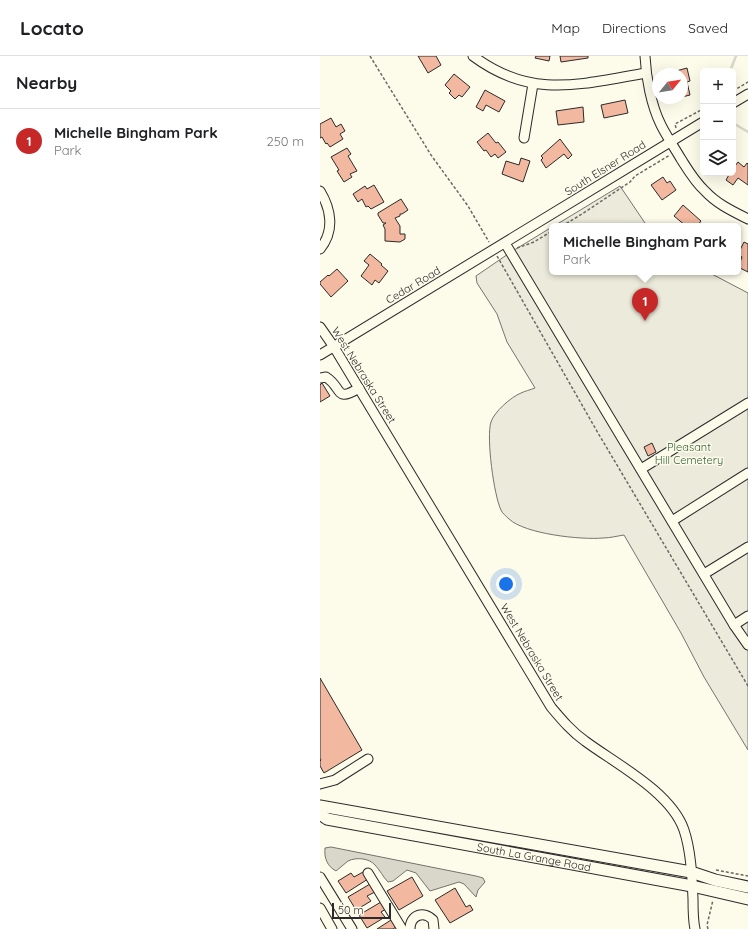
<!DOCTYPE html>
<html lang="en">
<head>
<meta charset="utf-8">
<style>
  body { margin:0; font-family:Quicksand,sans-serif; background:#f2f2f2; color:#202124 }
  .controls { position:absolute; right:12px; top:12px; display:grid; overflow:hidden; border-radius:6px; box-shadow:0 4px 16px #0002 }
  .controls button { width:36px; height:36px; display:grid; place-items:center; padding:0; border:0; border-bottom:1px solid #e0e0e0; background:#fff; color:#202124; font:20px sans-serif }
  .compass { position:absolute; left:332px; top:12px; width:36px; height:36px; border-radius:50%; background:#fff; box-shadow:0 4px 16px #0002; rotate:60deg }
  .scale { position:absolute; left:12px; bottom:10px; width:59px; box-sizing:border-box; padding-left:4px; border:2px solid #2b2b2b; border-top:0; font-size:11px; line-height:14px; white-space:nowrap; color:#2b2b2b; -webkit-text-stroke:3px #fdfbea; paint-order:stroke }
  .you { position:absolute; left:186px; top:528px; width:14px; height:14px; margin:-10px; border:3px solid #fff; border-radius:50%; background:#1a73e8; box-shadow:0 0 0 6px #1a73e833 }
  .badge { display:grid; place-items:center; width:26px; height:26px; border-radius:50%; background:#c62828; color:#fff; font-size:13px; font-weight:700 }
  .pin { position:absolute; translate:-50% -33px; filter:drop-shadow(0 1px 2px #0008) }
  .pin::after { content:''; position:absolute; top:21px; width:14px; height:12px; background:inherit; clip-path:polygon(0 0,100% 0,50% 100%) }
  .popup { position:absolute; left:229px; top:167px; width:192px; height:52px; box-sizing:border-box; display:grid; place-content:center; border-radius:6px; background:#fff; filter:drop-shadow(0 1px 3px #0005); font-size:13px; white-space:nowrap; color:#757577 }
  .popup b { font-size:15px; color:#202124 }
  .popup::after { content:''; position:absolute; left:50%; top:100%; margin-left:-8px; border:8px solid transparent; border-top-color:#fff }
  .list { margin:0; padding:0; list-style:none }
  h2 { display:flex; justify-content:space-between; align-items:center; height:52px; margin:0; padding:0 16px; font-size:17px }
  h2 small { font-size:13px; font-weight:400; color:#757577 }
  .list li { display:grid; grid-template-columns:26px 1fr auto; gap:12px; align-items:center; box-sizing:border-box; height:64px; padding:0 16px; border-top:1px solid #e0e0e0 }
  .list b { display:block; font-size:15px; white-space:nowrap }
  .list p { margin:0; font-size:13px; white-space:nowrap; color:#757577 }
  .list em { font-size:13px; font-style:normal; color:#757577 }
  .icon { flex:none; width:22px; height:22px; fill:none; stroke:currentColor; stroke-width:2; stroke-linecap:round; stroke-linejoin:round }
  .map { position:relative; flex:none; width:428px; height:873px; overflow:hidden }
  header { display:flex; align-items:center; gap:24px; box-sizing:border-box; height:56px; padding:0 20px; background:#fff; border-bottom:1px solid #e0e0e0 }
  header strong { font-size:19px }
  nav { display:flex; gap:22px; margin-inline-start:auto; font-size:14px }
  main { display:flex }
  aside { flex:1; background:#fff }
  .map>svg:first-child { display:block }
</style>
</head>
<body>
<header>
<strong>Locato</strong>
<nav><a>Map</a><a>Directions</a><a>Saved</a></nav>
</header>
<main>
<aside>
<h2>Nearby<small></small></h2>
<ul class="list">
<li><span class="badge">1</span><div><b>Michelle Bingham Park</b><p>Park</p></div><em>250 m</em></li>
</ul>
</aside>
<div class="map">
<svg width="428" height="873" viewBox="0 0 428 873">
  <rect width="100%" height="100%" fill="#fdfbea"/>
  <g fill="#ecebdb" stroke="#74746e">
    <polygon points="300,130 327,170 234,170"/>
    <path d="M 232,171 L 232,216 L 388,216 L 428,237 L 428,694 L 384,621 L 361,577 L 304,479 C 297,480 290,482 283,482 C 261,484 205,478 189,463 C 186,460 182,457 181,454 C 174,440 166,381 171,366 C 174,356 191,341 201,337 C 205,335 210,334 215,332 L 187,286 L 177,258 L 157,227 L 156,220 L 191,196 Z"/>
  </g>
  <path fill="#d8d7c9" stroke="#74746e" d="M 11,791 L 156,820 L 163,822 L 165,826 L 158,834 L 156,841 L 144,828 L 139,826 L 110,835 L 96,817 L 87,814 L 73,825 L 68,826 C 63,821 60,814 55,809 C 49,802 36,801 28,805 C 24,808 20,812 16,815 C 7,810 4,802 5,792 Z"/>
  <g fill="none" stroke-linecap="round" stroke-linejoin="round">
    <g stroke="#d8d7c9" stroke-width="2.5">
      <polyline points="410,15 416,0"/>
      <polyline points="413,67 428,76"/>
    </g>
  </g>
  <g fill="#f2b8a0" stroke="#2b2b2b">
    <polygon points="98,0 116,0 121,9 108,17"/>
    <polygon points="216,0 230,0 229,5 215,2"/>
    <polygon points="240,0 268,0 268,2 241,6"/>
    <polygon points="367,12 370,25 367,26 370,39 362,41 362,18 349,17"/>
    <polygon points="134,18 150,31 142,41 139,39 135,43 129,37 131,35 125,29"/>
    <polygon points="165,34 185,45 179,56 166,49 163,55 156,51"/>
    <polygon points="305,44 308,57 284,62 281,49"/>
    <polygon points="263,51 264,66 238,69 236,55"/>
    <polygon points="11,62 16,71 21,68 25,75 20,78 23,83 10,91 7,87 6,88 2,81 0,82 0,68"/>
    <polygon points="168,77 176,87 178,86 186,96 178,102 175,98 171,101 166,94 164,95 157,86"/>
    <polygon points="240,83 252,99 248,103 244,98 226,112 221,104 223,102 221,100"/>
    <polygon points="27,92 31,98 28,100 37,115 30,118 32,121 24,126 17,115 19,114 11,101"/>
    <polygon points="201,102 210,105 203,126 182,118 186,105 199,109"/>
    <polygon points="418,106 424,111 427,107 428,108 428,129 418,122 413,129 406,124 410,117 413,117 413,113"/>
    <polygon points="343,121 347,127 350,125 356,134 342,144 331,129"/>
    <polygon points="54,129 64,146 51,153 48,150 46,151 42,143 38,146 33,138 45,130 47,133"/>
    <polygon points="81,143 88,154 82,158 80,158 80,160 75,162 80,170 80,178 85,178 85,183 80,186 65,185 65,173 63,169 66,167 63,167 58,159 58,157"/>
    <polygon points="363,149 381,165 377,170 366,170 354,160"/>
    <polygon points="424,186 428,188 428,216 418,211 422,201 418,198"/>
    <polygon points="50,198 62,208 61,209 68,215 59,227 55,224 52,229 41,220 49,209 44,205"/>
    <polygon points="17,213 28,225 11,241 0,228 0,226 8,219 9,220"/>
    <polygon points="2,327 10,340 0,346 0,329"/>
    <polygon points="332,387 336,396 328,400 324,391"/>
    <polygon points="0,622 42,694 4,717 0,710 0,705 1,704 0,702"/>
    <polygon points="43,816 48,823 26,837 18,825 31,817 34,821"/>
    <polygon points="92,821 103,840 79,854 67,835"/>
    <polygon points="50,828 55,836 47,840 51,845 36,854 28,841"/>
    <polygon points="135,832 146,851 150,849 153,854 130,867 115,844"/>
    <polygon points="61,846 66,853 61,856 65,861 47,872 39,859"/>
    <polygon points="71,864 76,871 73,873 57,873"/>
  </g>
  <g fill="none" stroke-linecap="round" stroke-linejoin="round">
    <g stroke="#2b2b2b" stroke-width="11">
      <g id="minor">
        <path d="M 153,0 C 212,44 260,28 326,17"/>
        <path d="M 325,0 C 326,21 331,49 341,69 C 347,81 354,91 361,103 C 368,114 375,126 385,135 C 397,148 412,155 428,163"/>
        <polyline points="413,47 428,38"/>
        <polyline points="204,82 213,28"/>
        <path d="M 0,135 C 11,153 15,175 0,193"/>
        <polyline points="185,187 414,569 428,589"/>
        <path d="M 0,271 L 14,291 L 231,651 C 242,664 252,676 265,685 C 296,708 351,736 364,774 C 371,795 372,820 373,843 C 373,853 373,864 375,873"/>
        <polyline points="0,299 383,66"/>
        <path d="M 0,322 L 6,321 C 23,332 15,347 39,332"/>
        <polyline points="321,413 428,347"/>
        <polyline points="352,465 428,417"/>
        <polyline points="384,518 428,491"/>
        <polyline points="414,569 428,560"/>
        <polyline points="0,728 15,724 48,703"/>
        <polyline points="48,817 82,873"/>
        <polyline points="0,821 32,873"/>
        <polyline points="0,852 12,873"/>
        <path d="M 90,873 C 90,859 104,854 113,864 L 114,873"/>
      </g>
    </g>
    <g stroke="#2b2b2b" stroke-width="13">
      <g id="major">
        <polyline points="0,750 371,816 395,824 428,831"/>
        <path id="s1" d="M 0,758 L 7,763 L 372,830 L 428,843"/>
      </g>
    </g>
    <g stroke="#6a6964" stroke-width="1.5" stroke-dasharray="3 2" stroke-linecap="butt">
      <polyline points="50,0 111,99 148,150 169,186"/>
      <polyline points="413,35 428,26"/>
      <polyline points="356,72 355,68 383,53"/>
      <polyline points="242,170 262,158 310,126 315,120 350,99"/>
      <polyline points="197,192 214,186 232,175"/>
      <polyline points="177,200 278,377 428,630"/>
      <polyline points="396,814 428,820"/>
      <polyline points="388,873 387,869 393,844"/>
    </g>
    <use href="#minor" stroke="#fdfbea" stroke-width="9"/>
    <use href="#major" stroke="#fdfbea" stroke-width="11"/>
  </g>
  <g text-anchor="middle" stroke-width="3" stroke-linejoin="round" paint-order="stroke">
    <g font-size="11" fill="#2b2b2b" stroke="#fdfbea">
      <text transform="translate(285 112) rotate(-32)" y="4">South Elsner Road</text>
      <text transform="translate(93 229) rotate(-31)" y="4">Cedar Road</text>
      <text transform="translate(44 319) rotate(58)" y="4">West Nebraska Street</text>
      <text transform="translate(212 596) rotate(59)" y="4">West Nebraska Street</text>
      <text dy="4" stroke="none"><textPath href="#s1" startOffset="219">South La Grange Road</textPath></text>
    </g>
    <g font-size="11" fill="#34623c" stroke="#fdfbea">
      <text x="369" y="395">Pleasant<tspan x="369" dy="13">Hill Cemetery</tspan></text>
    </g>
  </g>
</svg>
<div class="controls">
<button>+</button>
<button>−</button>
<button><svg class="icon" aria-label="layers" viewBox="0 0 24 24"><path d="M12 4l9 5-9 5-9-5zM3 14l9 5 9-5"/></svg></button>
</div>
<svg class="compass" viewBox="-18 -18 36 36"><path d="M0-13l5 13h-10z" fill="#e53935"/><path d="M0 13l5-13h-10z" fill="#757577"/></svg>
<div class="scale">50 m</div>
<div class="you"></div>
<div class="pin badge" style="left:325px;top:265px">1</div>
<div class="popup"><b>Michelle Bingham Park</b>Park</div>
</div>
</main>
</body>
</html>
